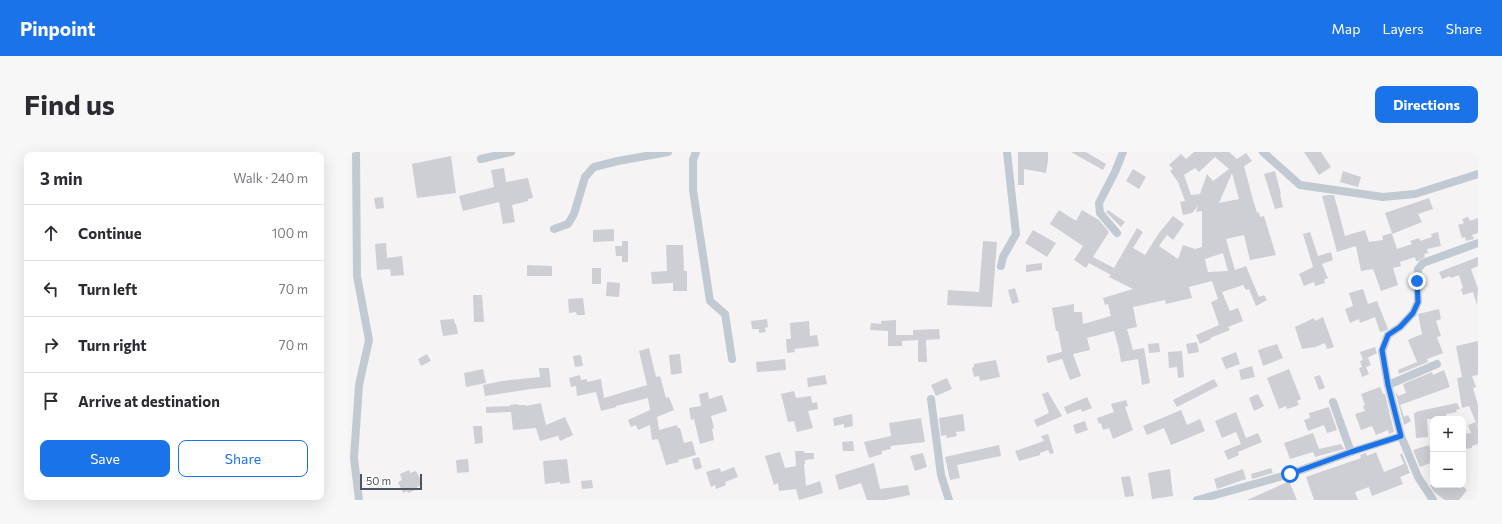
<!DOCTYPE html>
<html lang="en">
<head>
<meta charset="utf-8">
<style>
  body { margin:0; font-family:Commissioner,sans-serif; background:#f7f7f7; color:#2b2b33 }
  .controls { position:absolute; right:12px; bottom:12px; display:grid; overflow:hidden; border-radius:8px; box-shadow:0 4px 16px #0002 }
  .controls button { width:36px; height:36px; display:grid; place-items:center; padding:0; border:0; border-bottom:1px solid #e1e1e2; background:#fff; color:#2b2b33; font:20px sans-serif }
  .scale { position:absolute; left:12px; bottom:10px; width:62px; box-sizing:border-box; padding-left:4px; border:2px solid #4a5661; border-top:0; font-size:11px; line-height:14px; white-space:nowrap; color:#4a5661; -webkit-text-stroke:3px #fff; paint-order:stroke }
  .stop { position:absolute; width:12px; height:12px; margin:-9px; border:3px solid #1a73e8; border-radius:50%; background:#fff }
  .stop.end { background:#1a73e8; border-color:#fff; box-shadow:0 1px 4px #0008 }
  .list { margin:0; padding:0; list-style:none }
  h2 { display:flex; justify-content:space-between; align-items:center; height:52px; margin:0; padding:0 16px; font-size:17px }
  h2 small { font-size:13px; font-weight:400; color:#7c7c81 }
  .list li { display:grid; grid-template-columns:26px 1fr auto; gap:12px; align-items:center; box-sizing:border-box; height:56px; padding:0 16px; border-top:1px solid #e1e1e2 }
  .list b { display:block; font-size:15px; white-space:nowrap }
  .list em { font-size:13px; font-style:normal; color:#7c7c81 }
  .actions { display:flex; gap:8px; padding:12px 16px }
  .actions a { flex:1; padding:9px 0; border:1px solid #1a73e8; border-radius:8px; text-align:center; font-size:14px; color:#1a73e8 }
  .actions .main { background:#1a73e8; color:#fff }
  .icon { flex:none; width:22px; height:22px; fill:none; stroke:currentColor; stroke-width:2; stroke-linecap:round; stroke-linejoin:round }
  .map { position:relative; flex:none; width:1130px; height:348px; overflow:hidden; border-radius:8px }
  header { display:flex; align-items:center; gap:24px; box-sizing:border-box; height:56px; padding:0 20px; background:#1a73e8; color:#fff }
  header strong { font-size:19px }
  nav { display:flex; gap:22px; margin-inline-start:auto; font-size:14px }
  .intro { display:flex; align-items:center; justify-content:space-between; box-sizing:border-box; height:96px; padding:0 24px }
  h1 { margin:0; font-size:28px }
  .button { padding:10px 18px; border-radius:8px; background:#1a73e8; color:#fff; font-size:14px; font-weight:700 }
  main { display:flex; gap:24px; padding:0 24px }
  aside { flex:1; background:#fff; border-radius:8px; box-shadow:0 4px 16px #0002 }
  .map>svg:first-child { display:block }
</style>
</head>
<body>
<header>
<strong>Pinpoint</strong>
<nav><a>Map</a><a>Layers</a><a>Share</a></nav>
</header>
<div class="intro"><h1>Find us</h1><a class="button">Directions</a></div>
<main>
<aside>
<h2>3 min<small>Walk · 240 m</small></h2>
<ul class="list">
<li><svg class="icon" aria-label="ahead" viewBox="0 0 24 24"><path d="M12 20V5M6 11l6-6 6 6"/></svg><div><b>Continue</b></div><em>100 m</em></li>
<li><svg class="icon" aria-label="left" viewBox="0 0 24 24"><path d="M17 20v-9H6M10 6l-5 5 5 5"/></svg><div><b>Turn left</b></div><em>70 m</em></li>
<li><svg class="icon" aria-label="right" viewBox="0 0 24 24"><path d="M7 20v-9h11M14 6l5 5-5 5"/></svg><div><b>Turn right</b></div><em>70 m</em></li>
<li><svg class="icon" aria-label="arrive" viewBox="0 0 24 24"><path d="M6 21V4h12l-3 4 3 4H6"/></svg><div><b>Arrive at destination</b></div></li>
</ul>
<div class="actions"><a class="main">Save</a><a>Share</a></div>
</aside>
<div class="map">
<svg width="1130" height="348" viewBox="0 0 1130 348">
  <rect width="100%" height="100%" fill="#f5f3f3"/>
  <g fill="#cdcfd5" fill-rule="evenodd">
    <polygon points="670,0 700,0 700,8 698,21 676,17 676,33 670,33"/>
    <polygon points="723,0 738,0 758,12 755,18"/>
    <path d="M 846,0 L 881,0 L 889,7 L 898,1 L 904,9 L 896,14 L 904,44 L 909,61 L 911,60 L 912,65 L 916,64 L 928,103 L 902,108 L 896,83 L 878,87 L 887,118 L 898,114 L 911,145 L 916,143 L 919,148 L 908,154 L 901,137 L 898,138 L 895,133 L 874,140 L 882,159 L 890,156 L 895,169 L 880,175 L 882,178 L 862,186 L 863,187 L 852,192 L 848,183 L 871,173 L 863,150 L 870,147 L 864,129 L 841,135 L 844,146 L 818,152 L 817,148 L 785,155 L 789,175 L 779,177 L 785,198 L 796,196 L 802,231 L 794,233 L 790,207 L 773,210 L 771,197 L 766,179 L 739,186 L 742,198 L 725,202 L 733,224 L 722,228 L 714,207 L 700,211 L 698,204 L 714,200 L 710,179 L 708,179 L 704,156 L 726,152 L 726,160 L 734,160 L 735,172 L 763,164 L 760,152 L 757,153 L 755,146 L 785,137 L 761,125 L 763,123 L 741,111 L 738,116 L 726,108 L 735,94 L 702,72 L 711,58 L 728,69 L 734,58 L 751,68 L 761,80 L 745,105 L 766,116 L 789,76 L 795,80 L 785,96 L 797,103 L 811,81 L 825,64 L 836,72 L 825,88 L 819,83 L 811,94 L 830,107 L 835,93 L 847,97 L 854,95 L 854,59 L 848,60 L 850,54 L 844,61 L 835,63 L 832,50 L 837,49 L 830,30 L 822,19 L 825,17 L 821,13 L 833,2 L 838,7 ZM 867,5 L 881,17 L 865,29 L 859,22 L 852,42 L 843,43 L 836,23 L 847,16 L 851,20 ZM 884,21 L 891,47 L 871,51 ZM 875,101 L 880,119 L 860,120 L 857,107 Z"/>
    <polygon points="956,0 973,0 983,15 971,23"/>
    <polygon points="103,4 108,41 69,46 64,12"/>
    <polygon points="156,16 158,30 180,26 185,46 180,47 180,49 164,53 167,70 155,72 151,50 115,59 111,44 146,35 143,18"/>
    <polygon points="785,17 798,25 791,37 778,29"/>
    <polygon points="927,19 933,42 932,42 935,55 927,57 916,22"/>
    <polygon points="995,19 1013,25 1010,35 992,30"/>
    <polygon points="980,43 986,43 997,84 1017,78 1021,90 1035,88 1034,84 1044,81 1037,61 1081,46 1085,57 1070,62 1074,70 1044,82 1049,97 1064,92 1062,89 1071,86 1072,89 1084,85 1083,82 1090,80 1093,94 1079,97 1080,101 1076,102 1077,105 1070,109 1068,109 1067,105 1052,110 1053,114 1045,116 1050,133 1033,139 1025,117 1013,119 1008,94 989,100 974,44"/>
    <polygon points="35,45 36,56 28,57 26,46"/>
    <polygon points="760,58 777,70 773,75 758,60"/>
    <polygon points="1120,65 1122,69 1130,66 1130,81 1124,83 1126,87 1118,89 1117,85 1114,86 1110,73 1116,71 1114,67"/>
    <polygon points="266,77 266,89 245,90 245,78"/>
    <polygon points="685,78 708,91 699,105 677,91"/>
    <polygon points="962,80 970,104 983,100 985,108 974,112 980,126 976,128 977,131 967,134 966,130 956,134 951,122 965,115 955,82"/>
    <polygon points="274,89 280,89 280,110 274,110 274,104 268,104 267,94 274,94"/>
    <polygon points="635,89 649,90 644,155 599,153 600,138 631,140"/>
    <polygon points="38,91 39,106 54,104 56,123 43,124 42,117 29,118 27,92"/>
    <polygon points="318,93 335,93 336,119 339,119 339,139 325,139 325,131 304,132 303,120 319,119"/>
    <polygon points="1130,105 1130,114 1123,117 1130,137 1129,153 1125,140 1115,143 1113,137 1115,136 1111,123 1103,126 1102,124 1094,127 1091,120"/>
    <polygon points="694,111 694,118 678,120 678,113"/>
    <polygon points="179,113 204,114 204,124 179,124"/>
    <rect x="244" y="116" width="9" height="16"/>
    <polygon points="259,130 272,131 271,145 258,144"/>
    <polygon points="667,136 671,150 664,152 660,138"/>
    <polygon points="1015,137 1020,152 1029,149 1040,177 1037,179 1032,180 1027,165 1012,171 1011,167 1002,171 997,157 1005,154 1001,141"/>
    <polygon points="125,143 134,143 136,170 126,170"/>
    <polygon points="235,146 237,163 229,163 228,160 221,161 220,147"/>
    <polygon points="1091,157 1093,167 1088,169 1093,184 1089,185 1095,201 1079,207 1080,210 1051,222 1050,218 1069,210 1060,188 1074,182 1070,162"/>
    <polygon points="975,165 986,195 979,197 977,191 965,196 965,195 954,197 947,175 966,166 967,169"/>
    <polygon points="106,167 107,172 108,172 110,182 95,184 92,168"/>
    <polygon points="419,167 420,175 417,176 418,180 411,181 411,177 404,177 403,169"/>
    <polygon points="548,168 548,183 565,183 565,178 591,177 592,187 578,188 579,210 570,210 570,188 554,189 554,194 540,194 540,179 522,178 523,171 533,172 533,169"/>
    <polygon points="461,169 462,184 469,183 471,194 446,197 447,200 439,201 438,187 443,187 442,171"/>
    <polygon points="1130,189 1130,223 1124,224 1128,235 1125,236 1130,253 1130,275 1121,254 1114,256 1109,226 1114,225 1108,194"/>
    <polygon points="849,190 851,200 840,202 838,192"/>
    <polygon points="811,191 812,200 801,201 800,192"/>
    <polygon points="929,192 935,206 915,214 910,198"/>
    <polygon points="1027,195 1029,201 1015,208 1012,200"/>
    <polygon points="301,196 308,225 312,224 318,246 321,245 326,258 309,265 311,278 329,273 330,276 332,276 336,291 344,289 348,303 330,308 331,310 318,313 310,287 304,288 302,273 290,278 288,273 283,275 280,268 302,258 300,246 268,254 268,255 253,259 248,240 229,244 228,234 223,235 221,226 232,223 233,228 239,227 239,230 253,227 256,246 299,233 291,199"/>
    <polygon points="834,199 836,225 830,226 829,215 821,216 820,200"/>
    <polygon points="888,200 892,212 878,217 873,206"/>
    <polygon points="79,202 83,209 73,214 70,207"/>
    <polygon points="332,202 334,221 323,223 321,203"/>
    <polygon points="233,203 235,214 227,215 225,204"/>
    <polygon points="1020,206 1023,213 1018,215 1021,222 1014,225 1011,216 1014,215 1012,209"/>
    <polygon points="437,207 438,218 409,220 408,210"/>
    <polygon points="648,208 652,225 632,229 631,224 626,225 624,216 626,215 626,212"/>
    <polygon points="904,214 907,225 893,228 891,218"/>
    <polygon points="191,216 201,216 203,235 183,237 137,244 135,233 154,229 192,225"/>
    <polygon points="135,217 138,231 118,235 116,221"/>
    <polygon points="941,217 953,247 949,249 951,253 939,257 938,254 931,257 919,226"/>
    <polygon points="1096,218 1102,235 1052,253 1056,265 1060,263 1063,269 1056,273 1047,238 1050,244 1058,241 1055,232 1084,220 1085,223"/>
    <polygon points="477,223 479,232 460,235 459,226"/>
    <polygon points="972,223 977,236 971,238 966,225"/>
    <polygon points="599,226 604,237 588,244 583,233"/>
    <polygon points="866,227 870,234 829,255 825,248"/>
    <polygon points="1032,235 1035,242 1037,242 1046,280 1041,282 1040,278 1028,283 1024,274 1013,278 1007,262 1017,259 1015,254 1017,253 1013,242"/>
    <polygon points="446,239 448,246 463,244 464,251 469,250 470,257 460,259 465,276 449,280 446,269 440,270 433,242"/>
    <polygon points="360,240 361,247 374,243 379,259 363,264 366,276 364,277 366,288 352,292 346,267 343,268 341,256 353,254 351,242"/>
    <polygon points="700,240 714,264 689,275 686,268 701,261 694,242"/>
    <polygon points="910,242 916,254 906,259 901,246"/>
    <polygon points="739,245 744,256 734,260 733,257 719,262 716,255"/>
    <polygon points="778,248 780,254 777,255 785,278 765,287 761,276 755,278 753,271 751,272 749,266 766,260 763,252"/>
    <polygon points="193,251 198,273 217,265 225,283 212,289 210,284 192,289 188,276 165,278 163,260 138,261 138,255 162,254 162,253 169,252 170,253 178,253 178,254"/>
    <polygon points="1109,251 1112,257 1108,258 1109,260 1098,262 1099,267 1079,267 1080,285 1068,286 1066,261 1071,259"/>
    <polygon points="981,255 989,278 979,281 976,273 960,279 956,268 962,266 961,261"/>
    <polygon points="833,258 839,273 852,267 857,279 823,293 816,276 799,283 795,274"/>
    <polygon points="888,260 898,286 910,281 914,290 890,300 891,303 880,308 876,299 893,292 888,280 874,286 867,269"/>
    <polygon points="504,262 505,274 496,276 496,272 486,274 485,266"/>
    <polygon points="615,262 617,279 608,280 609,284 599,286 598,283 593,284 591,266"/>
    <polygon points="573,266 577,290 542,294 543,297 534,299 534,302 521,306 516,290 543,284 541,271"/>
    <polygon points="737,269 740,278 728,282 725,273"/>
    <polygon points="1128,270 1130,277 1130,292 1124,294 1124,296 1116,297 1115,282 1123,281 1120,273"/>
    <polygon points="125,274 134,274 135,291 127,292"/>
    <polygon points="965,281 971,297 993,292 996,297 967,305 965,300 942,307 936,291"/>
    <polygon points="700,282 706,301 702,302 700,298 692,301 692,303 671,309 667,299 696,289 693,284"/>
    <polygon points="505,289 506,299 495,299 494,290"/>
    <polygon points="651,293 653,304 609,313 612,326 602,328 597,305"/>
    <polygon points="1081,293 1081,295 1085,293 1085,310 1072,315 1065,298"/>
    <polygon points="447,299 456,299 456,301 466,301 466,307 457,308 457,312 456,312 458,334 472,329 475,341 451,348 448,337 431,339 430,331 426,333 417,304 432,300 437,316 448,314"/>
    <polygon points="1028,300 1036,320 1056,312 1052,303 1054,301 1062,321 1052,325 1055,332 1024,344 1021,335 1007,340 1010,348 966,348 958,325 1013,306 1012,303 1018,301 1019,304"/>
    <polygon points="575,301 579,315 567,319 562,304"/>
    <polygon points="351,305 354,316 347,318 344,307"/>
    <polygon points="120,307 121,320 109,321 108,308"/>
    <polygon points="219,307 222,331 212,332 212,330 197,332 195,309"/>
    <polygon points="526,311 532,337 560,333 562,343 537,348 519,348 513,331 491,338 487,323"/>
    <polygon points="386,315 390,325 377,330 378,333 368,337 367,333 363,335 358,320 372,316 373,320"/>
    <polygon points="923,316 925,321 904,327 903,322"/>
    <polygon points="822,317 825,344 804,347 800,321"/>
    <polygon points="895,317 898,327 869,337 866,327"/>
    <polygon points="61,318 62,321 68,319 75,332 69,335 70,337 60,341 59,339 55,341 50,330 54,328 52,322"/>
    <polygon points="782,324 786,344 777,345 773,325"/>
    <polygon points="244,328 245,336 234,337 233,329"/>
    <polygon points="941,329 949,348 899,348 935,332"/>
    <polygon points="1082,333 1113,333 1119,338 1111,348 1097,348 1086,340"/>
  </g>
  <g fill="none" stroke-linecap="round" stroke-linejoin="round">
    <g stroke="#c1cad2" stroke-width="8">
      <polyline points="8,0 9,124 21,188 11,233 6,306 11,348"/>
      <polyline points="348,0 345,8 345,38 362,149 377,162 384,207"/>
      <polyline points="915,0 952,33 1035,45 1067,42 1130,22"/>
      <polyline points="133,7 163,0"/>
      <polyline points="206,77 220,72 226,62 237,25 246,15 270,9 320,0"/>
      <polyline points="769,81 752,61 751,51 767,20 775,0"/>
      <polyline points="653,114 655,105 668,82 659,0"/>
      <polyline points="1040,233 1089,212"/>
      <polyline points="583,247 593,323 601,348"/>
      <polyline points="985,250 1003,300"/>
      <polyline points="849,348 942,322 1003,300 1053,284"/>
      <polyline points="1085,348 1070,325 1053,284 1040,233 1034,199 1040,183 1052,175 1065,161 1070,150 1069,129 1070,117 1075,111 1130,91"/>
    </g>
  </g>
  <g fill="none" stroke-linecap="round" stroke-linejoin="round">
    <polyline stroke="#1a73e8" stroke-width="5" points="942,322 1003,300 1053,284 1040,233 1034,198 1040,183 1052,175 1065,161 1070,150 1069,129"/>
  </g>
</svg>
<div class="controls">
<button>+</button>
<button>−</button>
</div>
<div class="scale">50 m</div>
<div class="stop" style="left:942px;top:322px"></div>
<div class="stop end" style="left:1069px;top:129px"></div>
</div>
</main>
</body>
</html>
